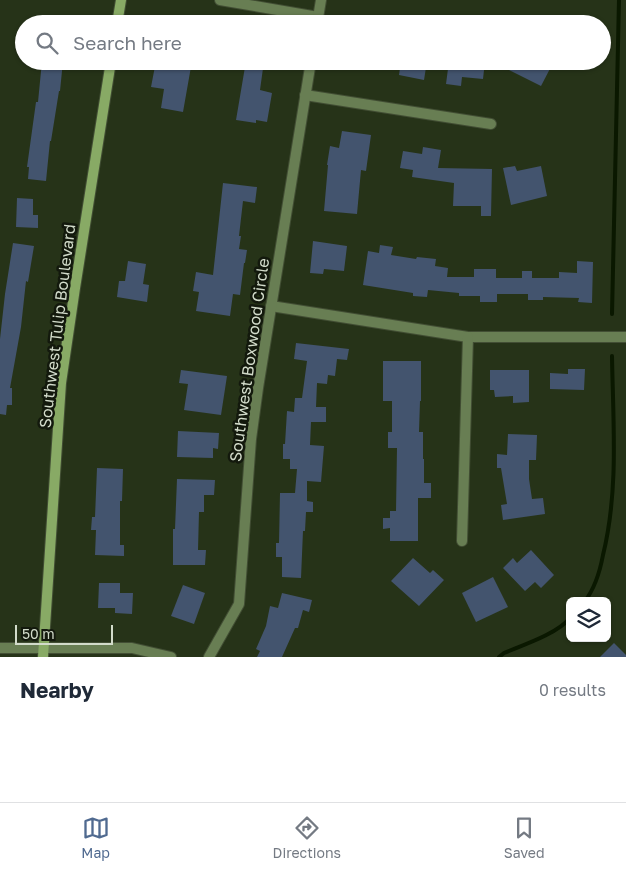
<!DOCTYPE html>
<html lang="en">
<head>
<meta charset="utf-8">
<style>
  body { margin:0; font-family:"Golos Text",sans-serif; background:#f6f6f7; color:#1f2937 }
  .controls { position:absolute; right:15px; bottom:15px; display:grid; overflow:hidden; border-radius:8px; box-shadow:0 1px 4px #0004 }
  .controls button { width:45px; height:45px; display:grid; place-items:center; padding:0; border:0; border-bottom:1px solid #e0e1e3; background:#fff; color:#1f2937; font:25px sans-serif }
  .scale { position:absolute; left:15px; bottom:12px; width:98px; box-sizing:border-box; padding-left:5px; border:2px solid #d2dbca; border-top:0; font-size:14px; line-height:18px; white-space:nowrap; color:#d2dbca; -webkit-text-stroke:4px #13190d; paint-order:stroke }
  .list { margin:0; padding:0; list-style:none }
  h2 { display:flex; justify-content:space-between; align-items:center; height:65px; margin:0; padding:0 20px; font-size:21px }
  h2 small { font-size:16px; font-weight:400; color:#747a83 }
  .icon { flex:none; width:28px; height:28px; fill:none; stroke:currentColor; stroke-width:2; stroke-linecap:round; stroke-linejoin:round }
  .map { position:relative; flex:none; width:626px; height:657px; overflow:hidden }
  .search { position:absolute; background:#fff; box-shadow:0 1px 4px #0004; left:15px; right:15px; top:15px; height:55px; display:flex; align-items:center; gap:12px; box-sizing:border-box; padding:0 18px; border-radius:28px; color:#747a83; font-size:19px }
  .sheet { height:145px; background:#fff }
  nav { display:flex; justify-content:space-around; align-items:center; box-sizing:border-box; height:70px; border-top:1px solid #e0e1e3; background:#fff; font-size:14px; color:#747a83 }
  nav a { display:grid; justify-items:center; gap:2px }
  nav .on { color:#506a90 }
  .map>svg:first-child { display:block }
</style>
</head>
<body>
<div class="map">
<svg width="626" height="657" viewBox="0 0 626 657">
  <rect width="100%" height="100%" fill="#263318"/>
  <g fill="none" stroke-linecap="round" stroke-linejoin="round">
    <g stroke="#0a1800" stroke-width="4">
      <polyline points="612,314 619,0"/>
      <path d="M 585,601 C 595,588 600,571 603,555 C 619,490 613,422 612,356"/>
      <path d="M 499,657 L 504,653 C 523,645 557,634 570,618"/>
    </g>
  </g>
  <g fill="#43546e">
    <polygon points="42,61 63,61 60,91 59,91 51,141 50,141 46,181 28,179 29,167 27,167 36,102 38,102"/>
    <polygon points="156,61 192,61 183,112 161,108 164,89 151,87"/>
    <polygon points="246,61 264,61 260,90 272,93 267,122 256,120 256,123 236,120"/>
    <polygon points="401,61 427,61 424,80 399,75"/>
    <polygon points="449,61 485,61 483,79 462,77 461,86 446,84"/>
    <polygon points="513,61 554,61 541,86 509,70"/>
    <polygon points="342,131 371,135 366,171 361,170 357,214 324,211 328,165 327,165 330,146 339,148"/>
    <polygon points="423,147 441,150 438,168 492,169 491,216 481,216 481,206 453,206 454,183 412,177 413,170 400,168 403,151 422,154"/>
    <polygon points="515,166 517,171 541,166 547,196 511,205 503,168"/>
    <polygon points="223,183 257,187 255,203 243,201 239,236 241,236 239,249 247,250 245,263 244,263 240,295 233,294 230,316 196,311 199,292 193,291 196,272 213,275"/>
    <polygon points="17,198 33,199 33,215 38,215 38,228 16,227"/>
    <polygon points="313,241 347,246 344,271 324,269 323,274 310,273"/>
    <polygon points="13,243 34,246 28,282 26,281 21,327 10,388 12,388 12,405 7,405 6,415 0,414 0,339 5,294"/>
    <polygon points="380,245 393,247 391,255 416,259 417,257 436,259 435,266 448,268 447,277 474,277 474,269 496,269 496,278 522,278 522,271 532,271 532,278 559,278 559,272 577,273 577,261 593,262 592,303 578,302 579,298 543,297 543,300 528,300 528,294 497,294 497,302 480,302 480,296 459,296 459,293 428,290 427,297 413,296 413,293 363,285 368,251 379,253"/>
    <polygon points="128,261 146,264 143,284 149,285 147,302 117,297 119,281 125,281"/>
    <polygon points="296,343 349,349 347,360 337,359 335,376 328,375 327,384 317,383 316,407 326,407 326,422 311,422 310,445 324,446 321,482 307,481 307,501 313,502 313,512 306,512 305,531 303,531 301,578 282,577 282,557 276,557 276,543 279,543 280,493 295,493 297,469 290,469 290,459 283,459 283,444 285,444 287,411 294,412 295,398 302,398 307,361 294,359"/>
    <polygon points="383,361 421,361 421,401 420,401 419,432 423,432 423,459 424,459 424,483 431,483 431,498 418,498 418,541 390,541 390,528 383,529 383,518 390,518 390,511 396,511 397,448 388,448 388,432 392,432 392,401 383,401"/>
    <polygon points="568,369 585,369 584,390 550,389 550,373 568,374"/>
    <polygon points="181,370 227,376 221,415 184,410 188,384 179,383"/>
    <polygon points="490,370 529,370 529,402 513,403 513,396 495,397 494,390 490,390"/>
    <polygon points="178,431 219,433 218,449 213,448 213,458 177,457"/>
    <polygon points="508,434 537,435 536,460 529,460 529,479 532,499 543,498 545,514 503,520 501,505 507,504 501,468 497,468 497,454 507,455"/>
    <polygon points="97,468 123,469 122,501 120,501 120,545 124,545 124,556 95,555 96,530 91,530 92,517 95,517"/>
    <polygon points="177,479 215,480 214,495 204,495 204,512 199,512 198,550 206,550 205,565 173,565 173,529 175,529"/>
    <polygon points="531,550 554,575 541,588 535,582 525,591 503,568 513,558 517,563"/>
    <polygon points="413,558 430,573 433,570 444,580 419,606 391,581"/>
    <polygon points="493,577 508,607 476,622 462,593"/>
    <polygon points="99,583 120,583 120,593 133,593 132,614 115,613 115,608 98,608"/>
    <polygon points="183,585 205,593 194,624 171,616"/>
    <polygon points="282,593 312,600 309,612 303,610 298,628 295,628 282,657 257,657 260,651 256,649 266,626 270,606 278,608"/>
    <polygon points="614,643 626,655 626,657 600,657"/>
  </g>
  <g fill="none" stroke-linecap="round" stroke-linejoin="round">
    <g stroke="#424e34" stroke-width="12">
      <g id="street">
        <polyline points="220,0 318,17"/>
        <polyline points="317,24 321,0"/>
        <polyline points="305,95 491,124"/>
        <polyline points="271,306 468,337 626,337"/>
        <polyline points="462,541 468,337"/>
        <polyline points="0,648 132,648 171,657"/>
        <polyline points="209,657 239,604 251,439 258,388 311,61"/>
      </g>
    </g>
    <g stroke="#424e34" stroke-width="12">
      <g id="secondary">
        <polyline points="117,24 121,0"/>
        <polyline points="43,657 61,383 75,288 111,61"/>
      </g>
    </g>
    <use href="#street" stroke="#687e53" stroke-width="10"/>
    <use href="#secondary" stroke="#88aa65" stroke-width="10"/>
  </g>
  <g text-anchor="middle" stroke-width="5" stroke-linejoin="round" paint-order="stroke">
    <g font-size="16" fill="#d2dbca" stroke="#13190d">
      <text transform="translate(57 326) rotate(-83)" y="6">Southwest Tulip Boulevard</text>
      <text transform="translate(249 360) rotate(-82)" y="6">Southwest Boxwood Circle</text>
    </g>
  </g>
</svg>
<div class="controls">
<button><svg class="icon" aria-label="layers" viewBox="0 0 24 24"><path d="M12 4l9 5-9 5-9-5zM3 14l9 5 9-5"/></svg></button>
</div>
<div class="scale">50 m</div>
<div class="search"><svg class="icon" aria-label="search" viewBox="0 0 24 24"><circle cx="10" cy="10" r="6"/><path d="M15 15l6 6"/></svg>Search here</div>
</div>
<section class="sheet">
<h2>Nearby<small>0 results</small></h2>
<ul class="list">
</ul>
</section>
<nav>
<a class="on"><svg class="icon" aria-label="map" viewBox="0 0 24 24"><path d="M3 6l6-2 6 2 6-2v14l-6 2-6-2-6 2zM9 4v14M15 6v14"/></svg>Map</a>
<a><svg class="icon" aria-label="directions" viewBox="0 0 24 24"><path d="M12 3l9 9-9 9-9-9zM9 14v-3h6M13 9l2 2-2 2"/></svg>Directions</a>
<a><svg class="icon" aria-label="saved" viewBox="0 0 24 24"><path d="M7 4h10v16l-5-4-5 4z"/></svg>Saved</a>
</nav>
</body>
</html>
